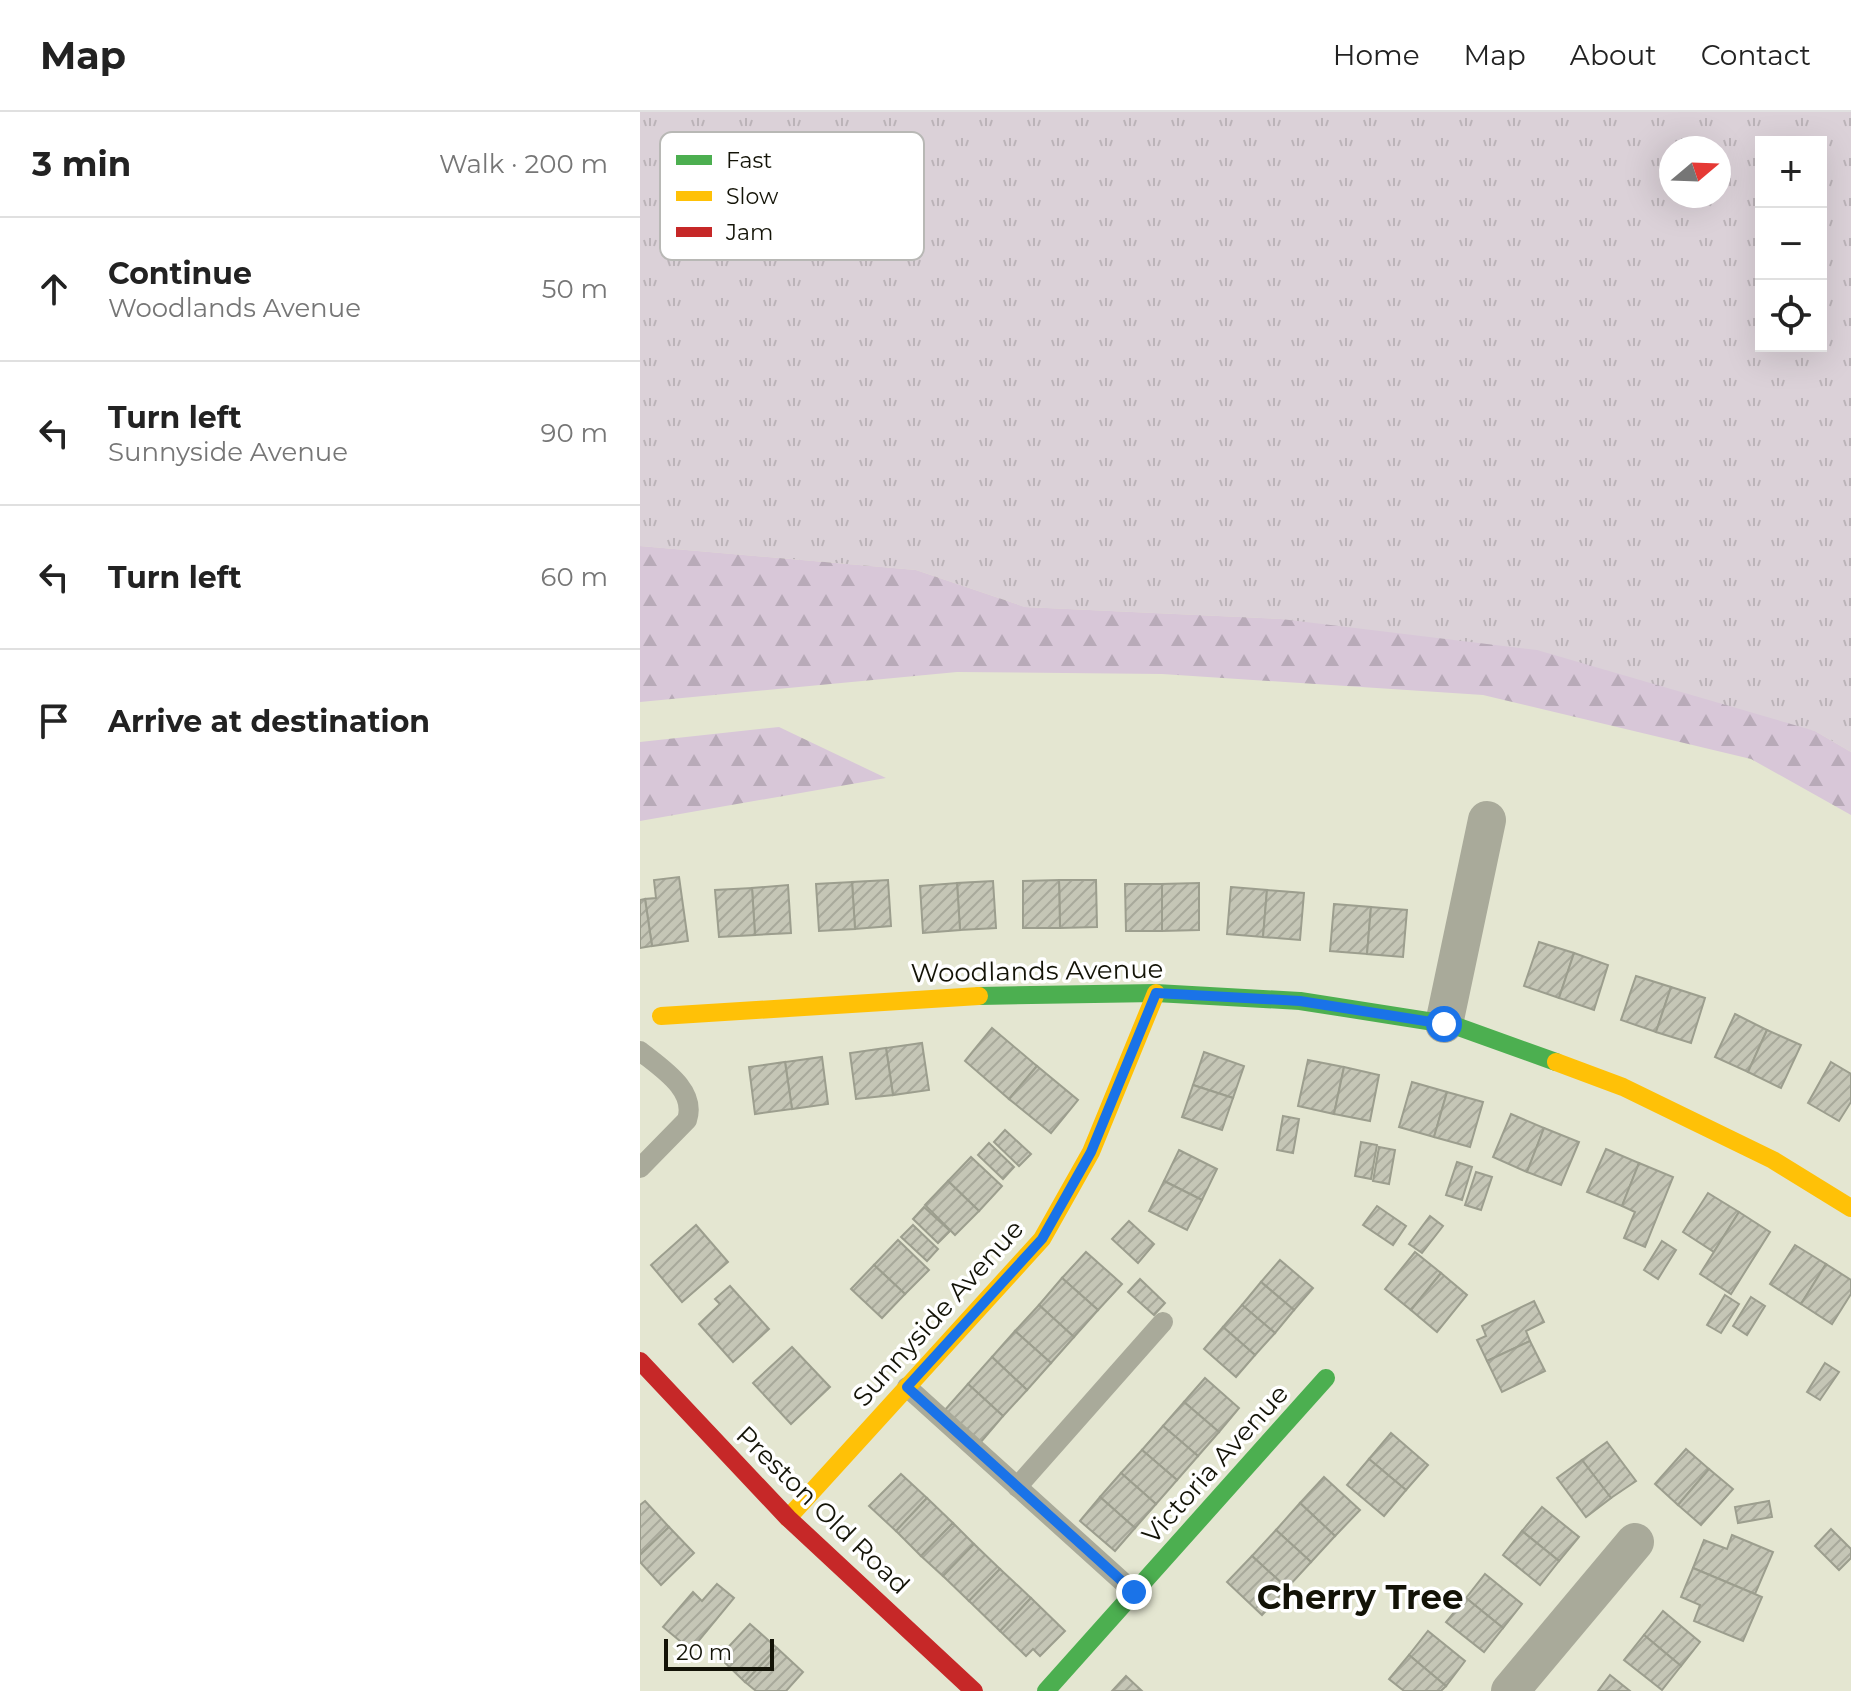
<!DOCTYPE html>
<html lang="en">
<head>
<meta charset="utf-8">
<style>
  body { margin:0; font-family:Montserrat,sans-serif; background:#f2f2f2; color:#222 }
  .controls { position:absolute; right:24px; top:24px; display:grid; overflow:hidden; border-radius:0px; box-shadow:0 8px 32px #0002 }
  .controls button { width:72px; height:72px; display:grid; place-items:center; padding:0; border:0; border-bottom:2px solid #e0e0e0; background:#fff; color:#222; font:40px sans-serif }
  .compass { position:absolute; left:1019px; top:24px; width:72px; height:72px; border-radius:50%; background:#fff; box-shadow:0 8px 32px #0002; rotate:71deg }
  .scale { position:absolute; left:24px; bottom:20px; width:110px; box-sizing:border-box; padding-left:8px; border:4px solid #131307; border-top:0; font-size:22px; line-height:28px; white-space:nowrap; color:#131307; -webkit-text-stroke:6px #fff; paint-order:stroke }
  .stop { position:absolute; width:24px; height:24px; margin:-18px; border:6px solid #1a73e8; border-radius:50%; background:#fff }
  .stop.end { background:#1a73e8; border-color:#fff; box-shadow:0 2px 8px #0008 }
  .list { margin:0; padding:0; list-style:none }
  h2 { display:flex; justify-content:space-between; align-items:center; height:104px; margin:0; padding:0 32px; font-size:34px }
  h2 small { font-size:26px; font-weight:400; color:#767676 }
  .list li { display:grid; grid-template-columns:52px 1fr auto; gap:24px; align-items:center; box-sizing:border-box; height:144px; padding:0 32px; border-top:2px solid #e0e0e0 }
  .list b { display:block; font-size:30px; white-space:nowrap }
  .list p { margin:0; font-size:26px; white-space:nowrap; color:#767676 }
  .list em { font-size:26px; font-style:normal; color:#767676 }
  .icon { flex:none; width:44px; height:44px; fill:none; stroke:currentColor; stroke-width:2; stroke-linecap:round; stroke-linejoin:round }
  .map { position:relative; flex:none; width:1211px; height:1579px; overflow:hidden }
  header { display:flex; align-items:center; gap:48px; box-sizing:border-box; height:112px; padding:0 40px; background:#fff; border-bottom:2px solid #e0e0e0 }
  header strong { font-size:38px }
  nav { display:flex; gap:44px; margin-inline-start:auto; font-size:28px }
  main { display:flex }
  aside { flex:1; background:#fff }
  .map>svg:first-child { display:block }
</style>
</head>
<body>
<header>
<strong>Map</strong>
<nav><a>Home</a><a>Map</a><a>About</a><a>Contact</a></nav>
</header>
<main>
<aside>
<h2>3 min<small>Walk · 200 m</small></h2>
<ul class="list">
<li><svg class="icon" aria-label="ahead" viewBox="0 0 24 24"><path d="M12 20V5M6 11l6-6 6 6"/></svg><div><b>Continue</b><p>Woodlands Avenue</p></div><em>50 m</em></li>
<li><svg class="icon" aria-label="left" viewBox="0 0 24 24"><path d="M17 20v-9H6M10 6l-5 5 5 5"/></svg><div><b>Turn left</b><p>Sunnyside Avenue</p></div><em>90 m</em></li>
<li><svg class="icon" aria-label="left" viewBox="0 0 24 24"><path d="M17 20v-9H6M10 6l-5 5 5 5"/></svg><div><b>Turn left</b></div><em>60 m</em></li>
<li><svg class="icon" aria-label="arrive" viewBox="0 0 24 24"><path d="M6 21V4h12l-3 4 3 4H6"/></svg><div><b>Arrive at destination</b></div></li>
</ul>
</aside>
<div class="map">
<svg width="1211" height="1579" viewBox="0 0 1211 1579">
  <defs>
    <pattern id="grass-tufts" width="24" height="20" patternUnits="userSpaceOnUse" patternTransform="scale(2)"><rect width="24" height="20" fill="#dbd1d8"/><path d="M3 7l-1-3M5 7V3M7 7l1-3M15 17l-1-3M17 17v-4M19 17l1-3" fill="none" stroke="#bbb3b8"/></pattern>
    <pattern id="forest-firs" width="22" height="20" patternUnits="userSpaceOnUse" patternTransform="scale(2)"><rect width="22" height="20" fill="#d8c7d8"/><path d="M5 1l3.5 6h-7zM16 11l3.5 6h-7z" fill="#b8aab8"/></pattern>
    <pattern id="building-hatch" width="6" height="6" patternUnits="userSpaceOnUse" patternTransform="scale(2)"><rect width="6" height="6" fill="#c5c6b6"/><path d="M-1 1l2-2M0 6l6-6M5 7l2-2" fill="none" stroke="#a8a99b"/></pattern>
  </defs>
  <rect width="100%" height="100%" fill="#e4e6d1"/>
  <path fill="url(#grass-tufts)" fill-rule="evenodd" d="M 0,0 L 1211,0 L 1211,640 L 1175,619 L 641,507 L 385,495 L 276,458 L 0,434 ZM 1121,30 L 1181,30 L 1181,234 L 1121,234 ZM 1031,36 L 1079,36 L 1079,84 L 1031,84 Z"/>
  <g fill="url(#forest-firs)">
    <polygon points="0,434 276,458 385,495 641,507 897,538 1175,619 1211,640 1211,703 1111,647 843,583 522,562 317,560 0,590"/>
    <polygon points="139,615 246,666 0,709 0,630"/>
  </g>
  <g fill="url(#building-hatch)" stroke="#9c9e8e" stroke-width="2">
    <polygon points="39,765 48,829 12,834 5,787 16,786 14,768"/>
    <polygon points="248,768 251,814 215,817 212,770"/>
    <polygon points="419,768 456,768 457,815 420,816"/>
    <polygon points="419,768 420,816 383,816 383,769"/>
    <polygon points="353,769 356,816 320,818 317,771"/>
    <polygon points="212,770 215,817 179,819 176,772"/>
    <polygon points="317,771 320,818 283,821 280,774"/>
    <polygon points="559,771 559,818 522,819 522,772"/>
    <polygon points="485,772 522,772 522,819 486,819"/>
    <polygon points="148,773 151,821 115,823 112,776"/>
    <polygon points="591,775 627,778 623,825 587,822"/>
    <polygon points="112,776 115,823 79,825 75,778"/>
    <polygon points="627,778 664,781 660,828 623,825"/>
    <polygon points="5,787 12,834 0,836 0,788"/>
    <polygon points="694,792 731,795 727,842 690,839"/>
    <polygon points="731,795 767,798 763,845 727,842"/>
    <polygon points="899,830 934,841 919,886 884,874"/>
    <polygon points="934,841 968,853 954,898 919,886"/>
    <polygon points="996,864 1031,875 1016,920 981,908"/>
    <polygon points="1031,875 1065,886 1051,931 1016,920"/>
    <polygon points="1095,902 1127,918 1108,960 1075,945"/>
    <polygon points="352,916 397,954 369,987 325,949"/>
    <polygon points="1127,918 1161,933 1141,976 1108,960"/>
    <polygon points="282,931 289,978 253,983 246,936"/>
    <polygon points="246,936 253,983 216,987 210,941"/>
    <polygon points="564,940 604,954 593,986 553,973"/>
    <polygon points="182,945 188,992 152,997 145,950"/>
    <polygon points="668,948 704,955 694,1002 658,994"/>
    <polygon points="145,950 152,997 115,1002 109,955"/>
    <polygon points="1191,950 1211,962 1211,990 1199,1009 1168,991"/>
    <polygon points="397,954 438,988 411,1021 369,987"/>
    <polygon points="704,955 739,963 730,1009 694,1002"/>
    <polygon points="772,970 807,980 794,1025 759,1015"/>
    <polygon points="553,973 593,986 582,1018 542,1005"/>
    <polygon points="807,980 843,990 830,1035 794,1025"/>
    <polygon points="871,1002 904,1016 887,1060 853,1045"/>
    <polygon points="643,1004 659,1007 653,1041 637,1038"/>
    <polygon points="904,1016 939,1030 921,1073 887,1060"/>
    <polygon points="365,1018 391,1042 379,1054 354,1030"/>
    <polygon points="721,1030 737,1033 731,1067 715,1064"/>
    <polygon points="349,1031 374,1055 363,1067 338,1043"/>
    <polygon points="739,1035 755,1038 749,1072 733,1069"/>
    <polygon points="966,1037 999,1051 982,1094 947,1080"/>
    <polygon points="539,1038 577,1057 562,1088 524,1069"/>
    <polygon points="331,1045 362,1074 339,1099 308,1069"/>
    <polygon points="817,1050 832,1055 822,1088 806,1083"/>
    <polygon points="999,1051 1033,1065 1005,1135 984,1126 995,1100 982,1094"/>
    <polygon points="836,1060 852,1065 841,1098 825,1093"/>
    <polygon points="308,1069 339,1099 315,1123 285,1093"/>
    <polygon points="524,1069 562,1088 547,1118 509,1099"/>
    <polygon points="1068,1081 1099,1100 1074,1140 1043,1120"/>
    <polygon points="737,1094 766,1114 753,1133 723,1113"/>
    <polygon points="284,1095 310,1119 298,1131 273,1107"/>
    <polygon points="1099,1100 1130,1120 1091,1182 1060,1162"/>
    <polygon points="790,1104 803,1114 782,1141 769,1132"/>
    <polygon points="489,1109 514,1132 498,1151 472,1127"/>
    <polygon points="56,1113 88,1150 42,1190 11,1153"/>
    <polygon points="273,1113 298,1137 287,1149 261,1125"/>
    <polygon points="258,1128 289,1158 265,1182 234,1153"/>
    <polygon points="1022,1129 1036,1138 1018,1167 1004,1158"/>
    <polygon points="1155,1133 1186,1152 1161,1192 1130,1172"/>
    <polygon points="446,1140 482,1172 458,1198 422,1166"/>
    <polygon points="775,1140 801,1161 771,1198 745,1177"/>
    <polygon points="640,1148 673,1176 654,1198 621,1170"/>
    <polygon points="1186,1152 1211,1168 1211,1182 1192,1212 1161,1192"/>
    <polygon points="234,1153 265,1182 242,1206 211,1177"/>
    <polygon points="801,1161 827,1183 797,1220 771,1198"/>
    <polygon points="422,1166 458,1198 434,1225 399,1193"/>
    <polygon points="500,1167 525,1191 514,1203 488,1180"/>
    <polygon points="621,1170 654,1198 635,1221 602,1193"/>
    <polygon points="90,1174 129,1217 93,1250 59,1212 80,1192 75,1187"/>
    <polygon points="1085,1183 1099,1192 1081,1221 1067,1213"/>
    <polygon points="1111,1185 1125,1194 1107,1223 1093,1214"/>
    <polygon points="894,1189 904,1210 886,1219 890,1229 847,1249 837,1228 846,1224 842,1214"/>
    <polygon points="399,1193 434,1225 411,1251 375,1219"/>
    <polygon points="602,1193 635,1221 615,1243 583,1215"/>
    <polygon points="583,1215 615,1243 596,1265 564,1237"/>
    <polygon points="375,1219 411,1251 387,1278 352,1245"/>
    <polygon points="890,1229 905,1259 862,1280 847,1249"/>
    <polygon points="152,1235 190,1275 151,1312 113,1271"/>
    <polygon points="352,1245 387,1278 363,1304 328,1272"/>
    <polygon points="1185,1251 1199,1260 1180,1288 1167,1280"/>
    <polygon points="565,1266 599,1296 579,1320 544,1290"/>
    <polygon points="328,1272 363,1304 340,1331 304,1299"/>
    <polygon points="544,1290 579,1320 558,1344 523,1314"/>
    <polygon points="523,1314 558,1344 537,1368 502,1338"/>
    <polygon points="751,1321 788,1353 766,1378 729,1347"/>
    <polygon points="967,1330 996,1369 971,1386 942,1348"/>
    <polygon points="1046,1337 1069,1357 1038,1393 1015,1372"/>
    <polygon points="502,1338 537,1368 516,1392 481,1361"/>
    <polygon points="729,1347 766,1378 744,1404 707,1373"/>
    <polygon points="942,1348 971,1386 946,1405 917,1366"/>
    <polygon points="1069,1357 1093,1377 1061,1413 1038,1393"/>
    <polygon points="481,1361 516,1392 495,1416 460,1385"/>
    <polygon points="261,1362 287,1386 256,1419 229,1394"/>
    <polygon points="684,1365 720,1398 695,1424 660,1391"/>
    <polygon points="460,1385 495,1416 475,1439 440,1409"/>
    <polygon points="287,1386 313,1411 281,1444 256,1419"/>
    <polygon points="5,1389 29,1415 0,1443 0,1393"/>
    <polygon points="1129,1389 1132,1405 1098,1411 1095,1395"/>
    <polygon points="660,1391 695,1424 671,1450 636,1418"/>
    <polygon points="902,1395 939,1425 919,1449 882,1419"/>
    <polygon points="313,1411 334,1432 303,1464 281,1444"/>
    <polygon points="29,1415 54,1441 21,1473 0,1450 0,1443"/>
    <polygon points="1191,1417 1211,1437 1211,1446 1199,1458 1175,1434"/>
    <polygon points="636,1418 671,1450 647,1476 612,1444"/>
    <polygon points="882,1419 919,1449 900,1473 863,1443"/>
    <polygon points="1092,1423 1133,1440 1115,1482 1053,1456 1064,1428 1087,1437"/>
    <polygon points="334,1432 360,1457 329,1489 303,1464"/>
    <polygon points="612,1444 647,1476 622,1503 587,1470"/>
    <polygon points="1053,1456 1122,1485 1103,1529 1054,1509 1060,1493 1041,1485"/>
    <polygon points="360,1457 391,1486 360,1519 329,1489"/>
    <polygon points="845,1462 882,1492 863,1516 826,1486"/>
    <polygon points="77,1472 94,1486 51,1538 23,1515 53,1480 62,1489"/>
    <polygon points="391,1486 425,1519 400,1544 393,1537 386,1544 360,1519"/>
    <polygon points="826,1486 863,1516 844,1540 806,1510"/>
    <polygon points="1023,1499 1060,1530 1041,1554 1004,1523"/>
    <polygon points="110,1512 137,1536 105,1570 79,1545"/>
    <polygon points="788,1519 825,1549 806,1574 769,1543"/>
    <polygon points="1004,1523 1041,1554 1022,1578 984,1548"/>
    <polygon points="137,1536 163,1560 146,1579 116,1579 105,1570"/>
    <polygon points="769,1543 806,1574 801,1579 764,1579 749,1567"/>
    <polygon points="970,1563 990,1579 958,1579"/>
    <polygon points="486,1564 502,1579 472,1579"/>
  </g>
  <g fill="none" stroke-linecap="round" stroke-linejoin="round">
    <g stroke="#a9aa9a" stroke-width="20">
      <path d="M 0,939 C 21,956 57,978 47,1008 L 0,1056"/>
      <polyline points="267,1275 494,1480"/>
      <polyline points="377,1375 523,1210"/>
    </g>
    <g stroke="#a9aa9a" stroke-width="38">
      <polyline points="804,912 847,708"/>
      <polyline points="870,1579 995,1430"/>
    </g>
    <g stroke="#4caf50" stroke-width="18">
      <polyline points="339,884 516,881 660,889 813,913 916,950"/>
      <polyline points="406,1579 686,1266"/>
    </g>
    <g stroke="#ffc107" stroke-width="18">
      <polyline points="21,904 339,884"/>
      <polyline points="916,950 983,975 1133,1048 1211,1096"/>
      <polyline points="148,1406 402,1127 451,1040 516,881"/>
    </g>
    <polyline stroke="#c62828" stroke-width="18" points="0,1249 148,1406 334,1579"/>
  </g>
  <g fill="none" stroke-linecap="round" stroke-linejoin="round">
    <polyline stroke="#1a73e8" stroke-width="10" points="494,1480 267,1275 402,1127 451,1040 516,881 660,889 804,912"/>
  </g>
  <g text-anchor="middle" stroke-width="7" stroke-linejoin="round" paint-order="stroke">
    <g font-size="26" fill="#131307" stroke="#fff">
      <text transform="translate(397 859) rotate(-1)" y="9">Woodlands Avenue</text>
      <text transform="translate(298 1201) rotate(-48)" y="9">Sunnyside Avenue</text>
      <text transform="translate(575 1352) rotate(-48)" y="9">Victoria Avenue</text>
      <text transform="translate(183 1398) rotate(44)" y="9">Preston Old Road</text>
    </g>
    <g font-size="34" font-weight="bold" fill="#131307" stroke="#fff">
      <text x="720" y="1497">Cherry Tree</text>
    </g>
  </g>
  <rect x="20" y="20" width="264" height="128" rx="12" fill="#fff" stroke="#b8b8b5" stroke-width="2"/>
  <rect x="36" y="43" width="36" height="10" fill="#4caf50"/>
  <rect x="36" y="79" width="36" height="10" fill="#ffc107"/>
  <rect x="36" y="115" width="36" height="10" fill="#c62828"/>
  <g font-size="22" fill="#131307">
    <text x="86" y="56">Fast</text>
    <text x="86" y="92">Slow</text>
    <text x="86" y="128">Jam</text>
  </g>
</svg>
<div class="controls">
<button>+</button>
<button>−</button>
<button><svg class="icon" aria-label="locate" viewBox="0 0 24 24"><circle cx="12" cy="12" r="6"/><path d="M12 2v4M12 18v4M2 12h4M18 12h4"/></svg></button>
</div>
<svg class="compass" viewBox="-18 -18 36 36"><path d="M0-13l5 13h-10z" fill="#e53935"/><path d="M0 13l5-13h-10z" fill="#767676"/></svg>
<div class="scale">20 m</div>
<div class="stop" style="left:804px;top:912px"></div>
<div class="stop end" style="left:494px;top:1480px"></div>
</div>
</main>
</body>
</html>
